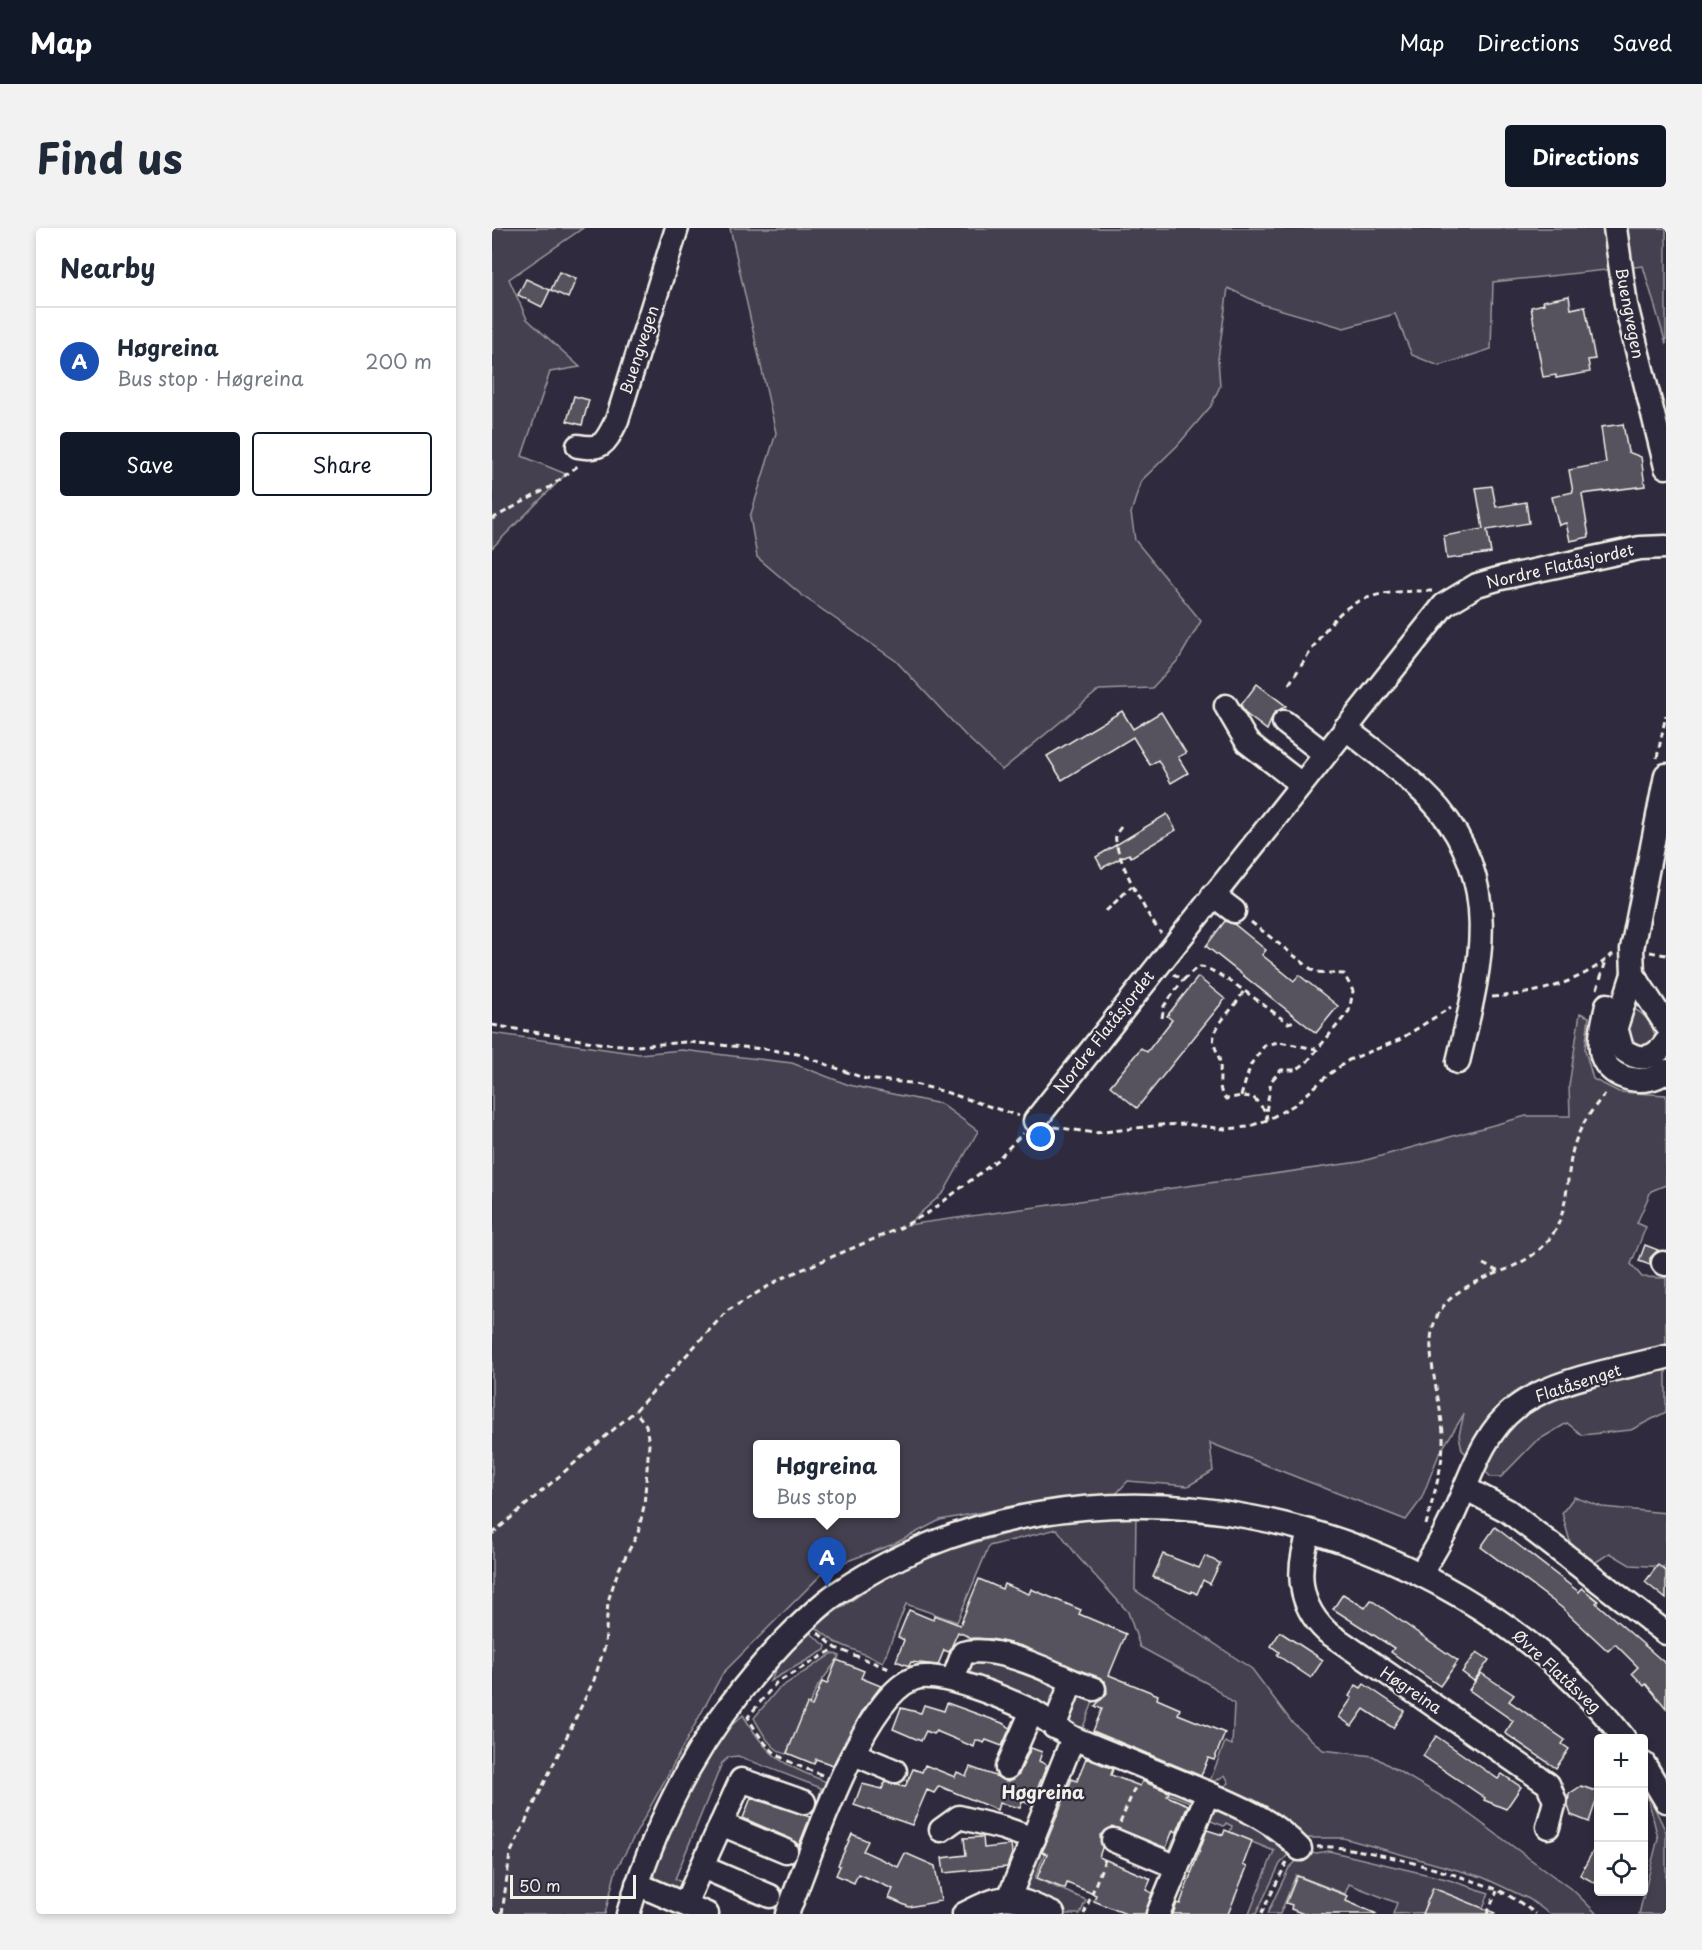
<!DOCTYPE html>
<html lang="en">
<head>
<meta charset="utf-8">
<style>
  body { margin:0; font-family:"Playpen Sans",sans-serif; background:#f2f2f3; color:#1f2937 }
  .controls { position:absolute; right:18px; bottom:18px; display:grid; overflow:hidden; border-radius:6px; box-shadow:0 3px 9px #0003 }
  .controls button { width:54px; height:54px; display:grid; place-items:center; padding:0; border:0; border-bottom:2px solid #e0e1e3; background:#fff; color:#1f2937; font:30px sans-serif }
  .scale { position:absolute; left:18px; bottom:15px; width:126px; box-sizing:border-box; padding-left:6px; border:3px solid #f4f1e8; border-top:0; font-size:16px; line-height:21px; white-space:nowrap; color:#f4f1e8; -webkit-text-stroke:4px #2f2a3d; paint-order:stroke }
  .you { position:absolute; left:549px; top:909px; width:21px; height:21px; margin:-15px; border:4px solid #fff; border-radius:50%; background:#1a73e8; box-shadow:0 0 0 9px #1a73e833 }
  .badge { display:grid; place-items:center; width:39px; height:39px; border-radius:50%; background:#111827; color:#fff; font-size:20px; font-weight:700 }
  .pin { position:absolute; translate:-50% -50px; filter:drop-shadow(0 2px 3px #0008) }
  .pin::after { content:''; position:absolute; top:32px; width:21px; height:18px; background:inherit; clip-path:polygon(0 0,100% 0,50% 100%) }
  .popup { position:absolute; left:261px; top:1212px; width:147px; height:78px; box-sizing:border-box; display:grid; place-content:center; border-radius:6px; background:#fff; filter:drop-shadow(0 2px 4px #0005); font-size:20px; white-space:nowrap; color:#747a83 }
  .popup b { font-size:22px; color:#1f2937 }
  .popup::after { content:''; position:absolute; left:50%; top:100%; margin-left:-12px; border:12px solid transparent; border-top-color:#fff }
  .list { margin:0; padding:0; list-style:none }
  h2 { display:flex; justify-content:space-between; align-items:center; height:78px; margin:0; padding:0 24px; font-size:26px }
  h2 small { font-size:20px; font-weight:400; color:#747a83 }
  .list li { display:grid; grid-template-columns:39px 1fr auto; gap:18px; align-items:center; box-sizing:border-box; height:108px; padding:0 24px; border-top:2px solid #e0e1e3 }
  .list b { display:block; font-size:22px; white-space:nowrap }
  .list p { margin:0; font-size:20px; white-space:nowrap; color:#747a83 }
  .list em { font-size:20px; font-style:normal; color:#747a83 }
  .actions { display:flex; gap:12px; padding:18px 24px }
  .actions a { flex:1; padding:14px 0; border:2px solid #111827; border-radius:6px; text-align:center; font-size:21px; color:#111827 }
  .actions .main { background:#111827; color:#fff }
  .icon { flex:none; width:33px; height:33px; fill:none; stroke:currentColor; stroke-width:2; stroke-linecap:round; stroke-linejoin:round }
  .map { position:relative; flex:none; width:1174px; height:1686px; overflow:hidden; border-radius:6px }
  header { display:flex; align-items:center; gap:36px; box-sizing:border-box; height:84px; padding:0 30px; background:#111827; color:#fff }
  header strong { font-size:28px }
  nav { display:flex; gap:33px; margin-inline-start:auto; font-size:21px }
  .intro { display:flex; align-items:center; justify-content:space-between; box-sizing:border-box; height:144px; padding:0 36px }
  h1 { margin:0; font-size:42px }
  .button { padding:15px 27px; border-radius:6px; background:#111827; color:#fff; font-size:21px; font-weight:700 }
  main { display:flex; gap:36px; padding:0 36px }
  aside { flex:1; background:#fff; border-radius:6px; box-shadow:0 3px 9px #0003 }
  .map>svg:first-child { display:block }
</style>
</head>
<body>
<header>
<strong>Map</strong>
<nav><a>Map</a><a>Directions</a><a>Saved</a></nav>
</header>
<div class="intro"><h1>Find us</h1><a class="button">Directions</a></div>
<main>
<aside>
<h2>Nearby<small></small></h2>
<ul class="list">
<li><span class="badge" style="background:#1a4fb4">A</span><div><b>Høgreina</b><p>Bus stop · Høgreina</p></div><em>200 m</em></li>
</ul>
<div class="actions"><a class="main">Save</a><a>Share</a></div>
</aside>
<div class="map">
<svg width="1174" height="1686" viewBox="0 0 1174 1686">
  <rect width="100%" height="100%" fill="#2f2a3d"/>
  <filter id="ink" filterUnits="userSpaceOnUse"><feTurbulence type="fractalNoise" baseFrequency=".0167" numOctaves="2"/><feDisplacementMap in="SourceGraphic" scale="12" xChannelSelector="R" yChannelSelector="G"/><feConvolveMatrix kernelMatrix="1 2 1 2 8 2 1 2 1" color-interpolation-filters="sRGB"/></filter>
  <g filter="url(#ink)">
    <g fill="#454050" stroke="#9c989c" stroke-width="1.5" fill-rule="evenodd">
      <polygon points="0,0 91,0 17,51 35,91 88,139 58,144 30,228 74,246 0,320"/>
      <polygon points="238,0 1174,0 1174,116 1151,38 1001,54 999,121 947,138 920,127 903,86 852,100 769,76 736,60 726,131 728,158 719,178 685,218 649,253 639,285 643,312 709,393 687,431 660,460 607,462 510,542 473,507 404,433 312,369 265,329 258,289 284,205"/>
      <path d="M 1142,781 C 1153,786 1160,796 1163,808 L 1156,817 L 1150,818 L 1136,810 L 1136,796 Z"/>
      <path d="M 1088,785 L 1097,789 L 1093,822 L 1101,851 L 1127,864 L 1174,867 L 1174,957 L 1159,963 L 1145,995 L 1154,999 L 1139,1036 L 1150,1049 L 1174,1050 L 1174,1184 L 1139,1202 L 1090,1207 L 1075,1195 L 1043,1214 L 1009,1249 L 999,1249 L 970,1222 L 967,1207 L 972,1186 L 947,1226 L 929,1272 L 914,1292 L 718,1215 L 721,1243 L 696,1258 L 636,1253 L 622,1268 L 550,1273 L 448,1292 L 402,1316 L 336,1340 L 231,1445 L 124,1642 L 113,1686 L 0,1686 L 0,805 L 147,826 L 190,822 L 300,835 L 357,857 L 449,876 L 486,903 L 452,964 L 415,997 L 867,934 L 1034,888 L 1078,888 L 1077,858 ZM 266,1216 L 404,1216 L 404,1286 L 266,1286 Z"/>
      <polygon points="1082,1269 1110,1279 1174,1285 1174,1339 1138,1337 1118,1325 1101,1336 1080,1321 1070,1285"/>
      <polygon points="644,1285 643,1362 760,1441 799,1493 831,1522 881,1528 966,1578 1083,1664 1105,1686 1058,1686 1037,1671 990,1649 851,1610 807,1610 725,1563 737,1555 733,1547 716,1558 733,1514 740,1517 742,1476 720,1458 648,1419 636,1384 586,1329 565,1301 497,1318 465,1394 414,1376 391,1434 343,1414 322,1398 393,1350 443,1326 552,1295"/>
      <polygon points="316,1403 334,1418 333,1422 278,1453 292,1427"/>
      <path d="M 341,1425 L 348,1428 L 326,1458 L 294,1526 C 278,1521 270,1504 262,1490 L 286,1461 Z"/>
      <polygon points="486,1427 568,1457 561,1486 470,1449 477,1429"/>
      <polygon points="584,1461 603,1469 590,1502 570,1494"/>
      <path d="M 251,1487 C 277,1531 290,1536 337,1555 L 340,1563 L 327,1568 L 329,1560 L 246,1528 L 237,1529 L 230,1535 L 183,1651 L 193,1656 L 188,1664 L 164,1653 C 155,1629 205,1539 221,1517 C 229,1506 241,1496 251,1487 Z"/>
      <polygon points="676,1560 707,1564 686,1629 674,1630 698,1574 674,1565"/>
      <polygon points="1154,1562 1174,1604 1174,1686 1147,1686 1166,1610"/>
      <polygon points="718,1572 800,1622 788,1636 764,1686 757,1686 782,1623 738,1605 740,1598 734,1595 732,1598 711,1590"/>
      <polygon points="543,1620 553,1624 543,1650 594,1672 588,1686 571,1686 522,1667"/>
      <polygon points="837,1623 954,1651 997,1665 990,1682 901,1686 905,1675 857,1656 853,1666 804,1647 788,1686 775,1686 797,1640 811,1627"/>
    </g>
    <g fill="#56525f" stroke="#f4f1e8" stroke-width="1.5">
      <polygon points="67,44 84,51 76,70 59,62"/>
      <polygon points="34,51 58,62 50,79 26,67"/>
      <polygon points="1077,68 1079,81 1093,78 1103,131 1096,132 1098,144 1064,150 1064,147 1051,149 1039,79 1052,76 1051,73"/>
      <polygon points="82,168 97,172 90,197 75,193"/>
      <polygon points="1131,196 1136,224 1149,229 1153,258 1090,266 1097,309 1078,313 1074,295 1067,297 1065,291 1060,269 1081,264 1077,242 1114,235 1109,199"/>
      <polygon points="1000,258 1004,279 1034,274 1037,295 995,302 999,325 955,331 952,308 991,301 984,260"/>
      <polygon points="765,456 794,478 782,485 775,502 754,486 749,477"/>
      <polygon points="630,483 641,501 669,484 694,525 686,529 696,545 679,555 666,532 658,537 641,509 570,552 555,528"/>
      <polygon points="675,586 684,602 639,629 637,626 610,640 604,629"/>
      <polygon points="733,693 742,696 774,722 770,727 802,753 807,747 846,778 824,805 714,718"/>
      <polygon points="706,749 733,771 645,880 618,858 649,820 655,824 680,792 675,788"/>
      <polygon points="1153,1017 1166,1022 1158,1030 1158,1037 1147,1033"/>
      <polygon points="1003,1299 1087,1364 1090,1360 1106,1373 1104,1375 1174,1436 1174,1480 1154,1456 1152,1458 1140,1445 1146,1439 1123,1416 1116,1423 1069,1379 989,1319"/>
      <polygon points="671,1326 707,1340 713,1328 728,1335 718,1356 711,1352 705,1366 700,1363 699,1365 661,1349"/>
      <polygon points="1166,1337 1174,1343 1174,1371 1153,1354"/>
      <polygon points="487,1351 510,1361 512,1356 537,1366 539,1361 589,1382 587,1386 634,1406 617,1447 666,1467 665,1471 688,1481 686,1486 733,1505 722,1532 716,1530 709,1548 601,1503 610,1481 603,1478 615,1465 613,1453 530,1418 499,1411 480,1410 466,1404 457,1424 452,1422 446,1437 419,1434 417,1438 404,1433 412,1412 406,1409 417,1382 441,1392 442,1387 468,1397"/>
      <polygon points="851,1366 873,1380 879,1372 966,1433 948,1458 899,1424 902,1420 841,1381"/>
      <polygon points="788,1404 831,1432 819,1450 785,1427 787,1424 779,1418"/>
      <polygon points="985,1424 997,1432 982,1453 970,1444"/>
      <polygon points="345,1432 372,1443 369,1450 389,1458 371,1482 341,1537 324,1531 322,1536 295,1525 315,1476 320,1478 330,1454 335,1456"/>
      <polygon points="989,1445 1022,1467 1017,1473 1073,1512 1070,1516 1077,1521 1064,1540 1013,1505 1021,1493 977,1462"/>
      <polygon points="872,1456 912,1483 901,1500 872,1481 860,1498 847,1489 860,1470 857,1468 864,1457 869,1460"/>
      <polygon points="455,1475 513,1496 518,1500 510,1518 494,1512 492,1515 484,1512 482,1519 444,1503 441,1506 434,1503 429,1513 401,1501 409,1480 429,1485 432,1477 452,1483"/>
      <polygon points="944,1508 1006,1551 1010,1546 1029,1559 1014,1581 992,1572 993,1570 931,1528"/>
      <polygon points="539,1520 550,1524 547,1533 555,1537 540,1574 537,1576 530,1573 528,1580 507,1575 505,1582 447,1558 442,1565 435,1562 420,1597 362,1577 370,1556 390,1561 393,1554 413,1559 421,1541 430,1544 433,1537 463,1549 465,1544 474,1548 478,1539 517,1553 527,1546"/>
      <polygon points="594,1530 621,1541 619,1547 648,1558 650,1553 677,1564 675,1568 696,1577 685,1604 681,1602 674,1620 620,1598 608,1607 610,1620 607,1629 659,1651 654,1662 660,1665 653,1686 634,1686 602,1673 604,1667 575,1655 573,1661 545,1650 555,1626 550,1624 552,1620 580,1551 585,1553"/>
      <polygon points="1089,1558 1107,1564 1097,1594 1079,1587 1076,1578 1077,1566"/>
      <polygon points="259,1570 318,1589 307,1617 299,1611 251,1590"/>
      <polygon points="715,1602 731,1607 733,1602 760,1613 751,1637 755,1639 736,1686 681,1686 685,1675 688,1676"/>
      <polygon points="360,1606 376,1613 371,1623 406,1639 413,1625 443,1638 449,1673 417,1679 397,1670 401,1661 366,1646 362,1655 344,1647 348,1638 346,1637"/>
      <polygon points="491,1609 492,1620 519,1617 520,1625 515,1639 452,1645 450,1630 474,1627 472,1610"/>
      <polygon points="1107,1612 1107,1657 1088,1647"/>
      <polygon points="805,1648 856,1668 854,1673 885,1686 812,1686 799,1681 800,1677 794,1675"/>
      <polygon points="941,1660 1003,1685 1003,1686 930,1686"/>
    </g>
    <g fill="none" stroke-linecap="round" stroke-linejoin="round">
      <g stroke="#f4f1e8" stroke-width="27">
        <g id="minor">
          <polyline points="1123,0 1134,77 1174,239"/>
          <path d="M 86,218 C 112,223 114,213 125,192 L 185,0"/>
          <polyline points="734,478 755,514 809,556"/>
          <polyline points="792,494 833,526"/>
          <path d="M 853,500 C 883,524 922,552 947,581 C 1012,660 987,744 966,834"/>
          <path d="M 1174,547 L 1140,721 L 1141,746 L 1124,799 L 1130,821 C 1147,834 1162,832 1174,814"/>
          <polyline points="721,667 742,683"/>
          <polyline points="1141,746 1174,797"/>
          <path d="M 1115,777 C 1112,793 1106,812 1110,828 C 1118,853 1156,859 1174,843"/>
          <polyline points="543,893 952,377 985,357 1009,350 1148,320 1174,319"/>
          <polyline points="1171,1035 1174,1036"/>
          <polyline points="973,1260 1016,1283 1174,1405"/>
          <path d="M 818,1304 C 804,1340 805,1376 835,1404 L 1056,1556 L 1063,1573 L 1056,1599"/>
          <path d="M 929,1346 C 938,1330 948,1315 956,1298 C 976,1259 987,1208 1023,1180 C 1060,1151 1128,1141 1174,1129"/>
          <path d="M 461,1452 L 471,1425 C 502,1417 551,1439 580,1453 L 562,1499"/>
          <polyline points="580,1453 602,1461"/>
          <polyline points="581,1510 716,1565 666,1686"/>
          <polyline points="362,1526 403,1543"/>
          <polyline points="1152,1536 1174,1573"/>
          <polyline points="515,1540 540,1483"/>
          <path d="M 716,1565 C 751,1580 782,1593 808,1621"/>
          <polyline points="229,1596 294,1623"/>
          <polyline points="449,1602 467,1589 511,1600 542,1611"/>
          <polyline points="621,1612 685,1639"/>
          <polyline points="210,1639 278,1668"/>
          <polyline points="145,1656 215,1686"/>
          <polyline points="193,1676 249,1552 312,1574"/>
          <path d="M 136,1686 C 168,1579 215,1494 292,1413 C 308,1397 325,1379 344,1366 C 591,1199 952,1282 1132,1510"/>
          <path d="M 295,1686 C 316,1634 369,1471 421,1451 C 446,1441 514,1471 538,1482 C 553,1490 566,1501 581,1510 L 517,1670"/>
          <path d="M 472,1686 C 513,1665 518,1666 561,1686"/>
        </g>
      </g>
      <g stroke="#f4f1e8" stroke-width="3" stroke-dasharray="6 4.5" stroke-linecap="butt">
        <polyline points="0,291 58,259 87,237"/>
        <path d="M 797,456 C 845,385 847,362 940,363"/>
        <polyline points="1165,530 1174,487"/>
        <path d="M 629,599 C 627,602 625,604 624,607 C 620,623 657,692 669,705"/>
        <polyline points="614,683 640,658"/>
        <polyline points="759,694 823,744 852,746 861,763 857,783 815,834 804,842 789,842 779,853 774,884"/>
        <polyline points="1158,724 1174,727"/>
        <path d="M 682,746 L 691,752 C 696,749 702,739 709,739 C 727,741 779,783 796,795 L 803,793"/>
        <polyline points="1105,761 1114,733"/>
        <path d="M 751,764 C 744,779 726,792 722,808 C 720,816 725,822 727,830 C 731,844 723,861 734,871 L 749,868 L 761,869 L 774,884 L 775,892"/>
        <path d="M 1000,769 C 1045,766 1086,756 1121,726"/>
        <polyline points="670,790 672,778 691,752"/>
        <polyline points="0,797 113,816 144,818 194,814 273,821 306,826 374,851 419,855 450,863 527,888"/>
        <polyline points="749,868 759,836 773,817 787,814 824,821"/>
        <polyline points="562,899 603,905 669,897 693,896 733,901 755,899 775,892 804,876 836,847 857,832 907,812 959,779"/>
        <polyline points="991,1036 1009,1045"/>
        <path d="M 934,1297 C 941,1268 952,1238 951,1207 C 950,1175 933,1129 941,1099 C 957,1045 1021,1053 1054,1015 C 1078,988 1073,954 1081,921 C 1087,899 1101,879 1116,863"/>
        <polyline points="0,1306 143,1183 235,1083 288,1051 410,999 439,983 505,932 531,905"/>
        <polyline points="326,1405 344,1420 400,1442"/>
        <path d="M 330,1547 C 289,1531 278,1529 256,1489 L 284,1455 L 344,1420"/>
        <polyline points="628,1595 644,1557"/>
        <path d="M 825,1619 C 861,1615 965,1646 1001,1660 C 1016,1666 1031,1676 1044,1686"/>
        <polyline points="10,1686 18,1626 102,1452 113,1418 116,1373 126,1343 146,1305 152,1278 157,1216 154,1197 143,1183"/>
        <polyline points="592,1686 614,1629"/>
        <polyline points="769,1686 795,1634"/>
        <polyline points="995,1686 1005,1663"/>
      </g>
      <use href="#minor" stroke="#2f2a3d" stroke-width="22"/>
    </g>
  </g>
  <g text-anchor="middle" stroke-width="4.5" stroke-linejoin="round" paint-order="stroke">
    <g font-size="16" fill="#f4f1e8" stroke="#2f2a3d">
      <text transform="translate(1138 85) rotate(79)" y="6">Buengvegen</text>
      <text transform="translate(147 122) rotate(-72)" y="6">Buengvegen</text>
      <text transform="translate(1068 338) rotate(-13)" y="6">Nordre Flatåsjordet</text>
      <text transform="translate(612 804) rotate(-52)" y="6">Nordre Flatåsjordet</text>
      <text transform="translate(1086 1155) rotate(-18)" y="6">Flatåsenget</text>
      <text transform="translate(1065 1443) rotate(43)" y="6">Øvre Flatåsveg</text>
      <text transform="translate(919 1462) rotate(34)" y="6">Høgreina</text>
    </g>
    <g font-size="18" font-weight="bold" fill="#f4f1e8" stroke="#2f2a3d">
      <text x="551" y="1571">Høgreina</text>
    </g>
  </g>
</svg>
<div class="controls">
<button>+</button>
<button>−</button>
<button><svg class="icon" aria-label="locate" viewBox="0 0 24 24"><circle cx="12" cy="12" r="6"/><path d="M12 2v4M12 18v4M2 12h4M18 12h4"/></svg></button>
</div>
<div class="scale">50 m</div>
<div class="you"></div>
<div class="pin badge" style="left:335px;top:1359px;background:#1a4fb4">A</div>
<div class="popup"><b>Høgreina</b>Bus stop</div>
</div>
</main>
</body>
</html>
